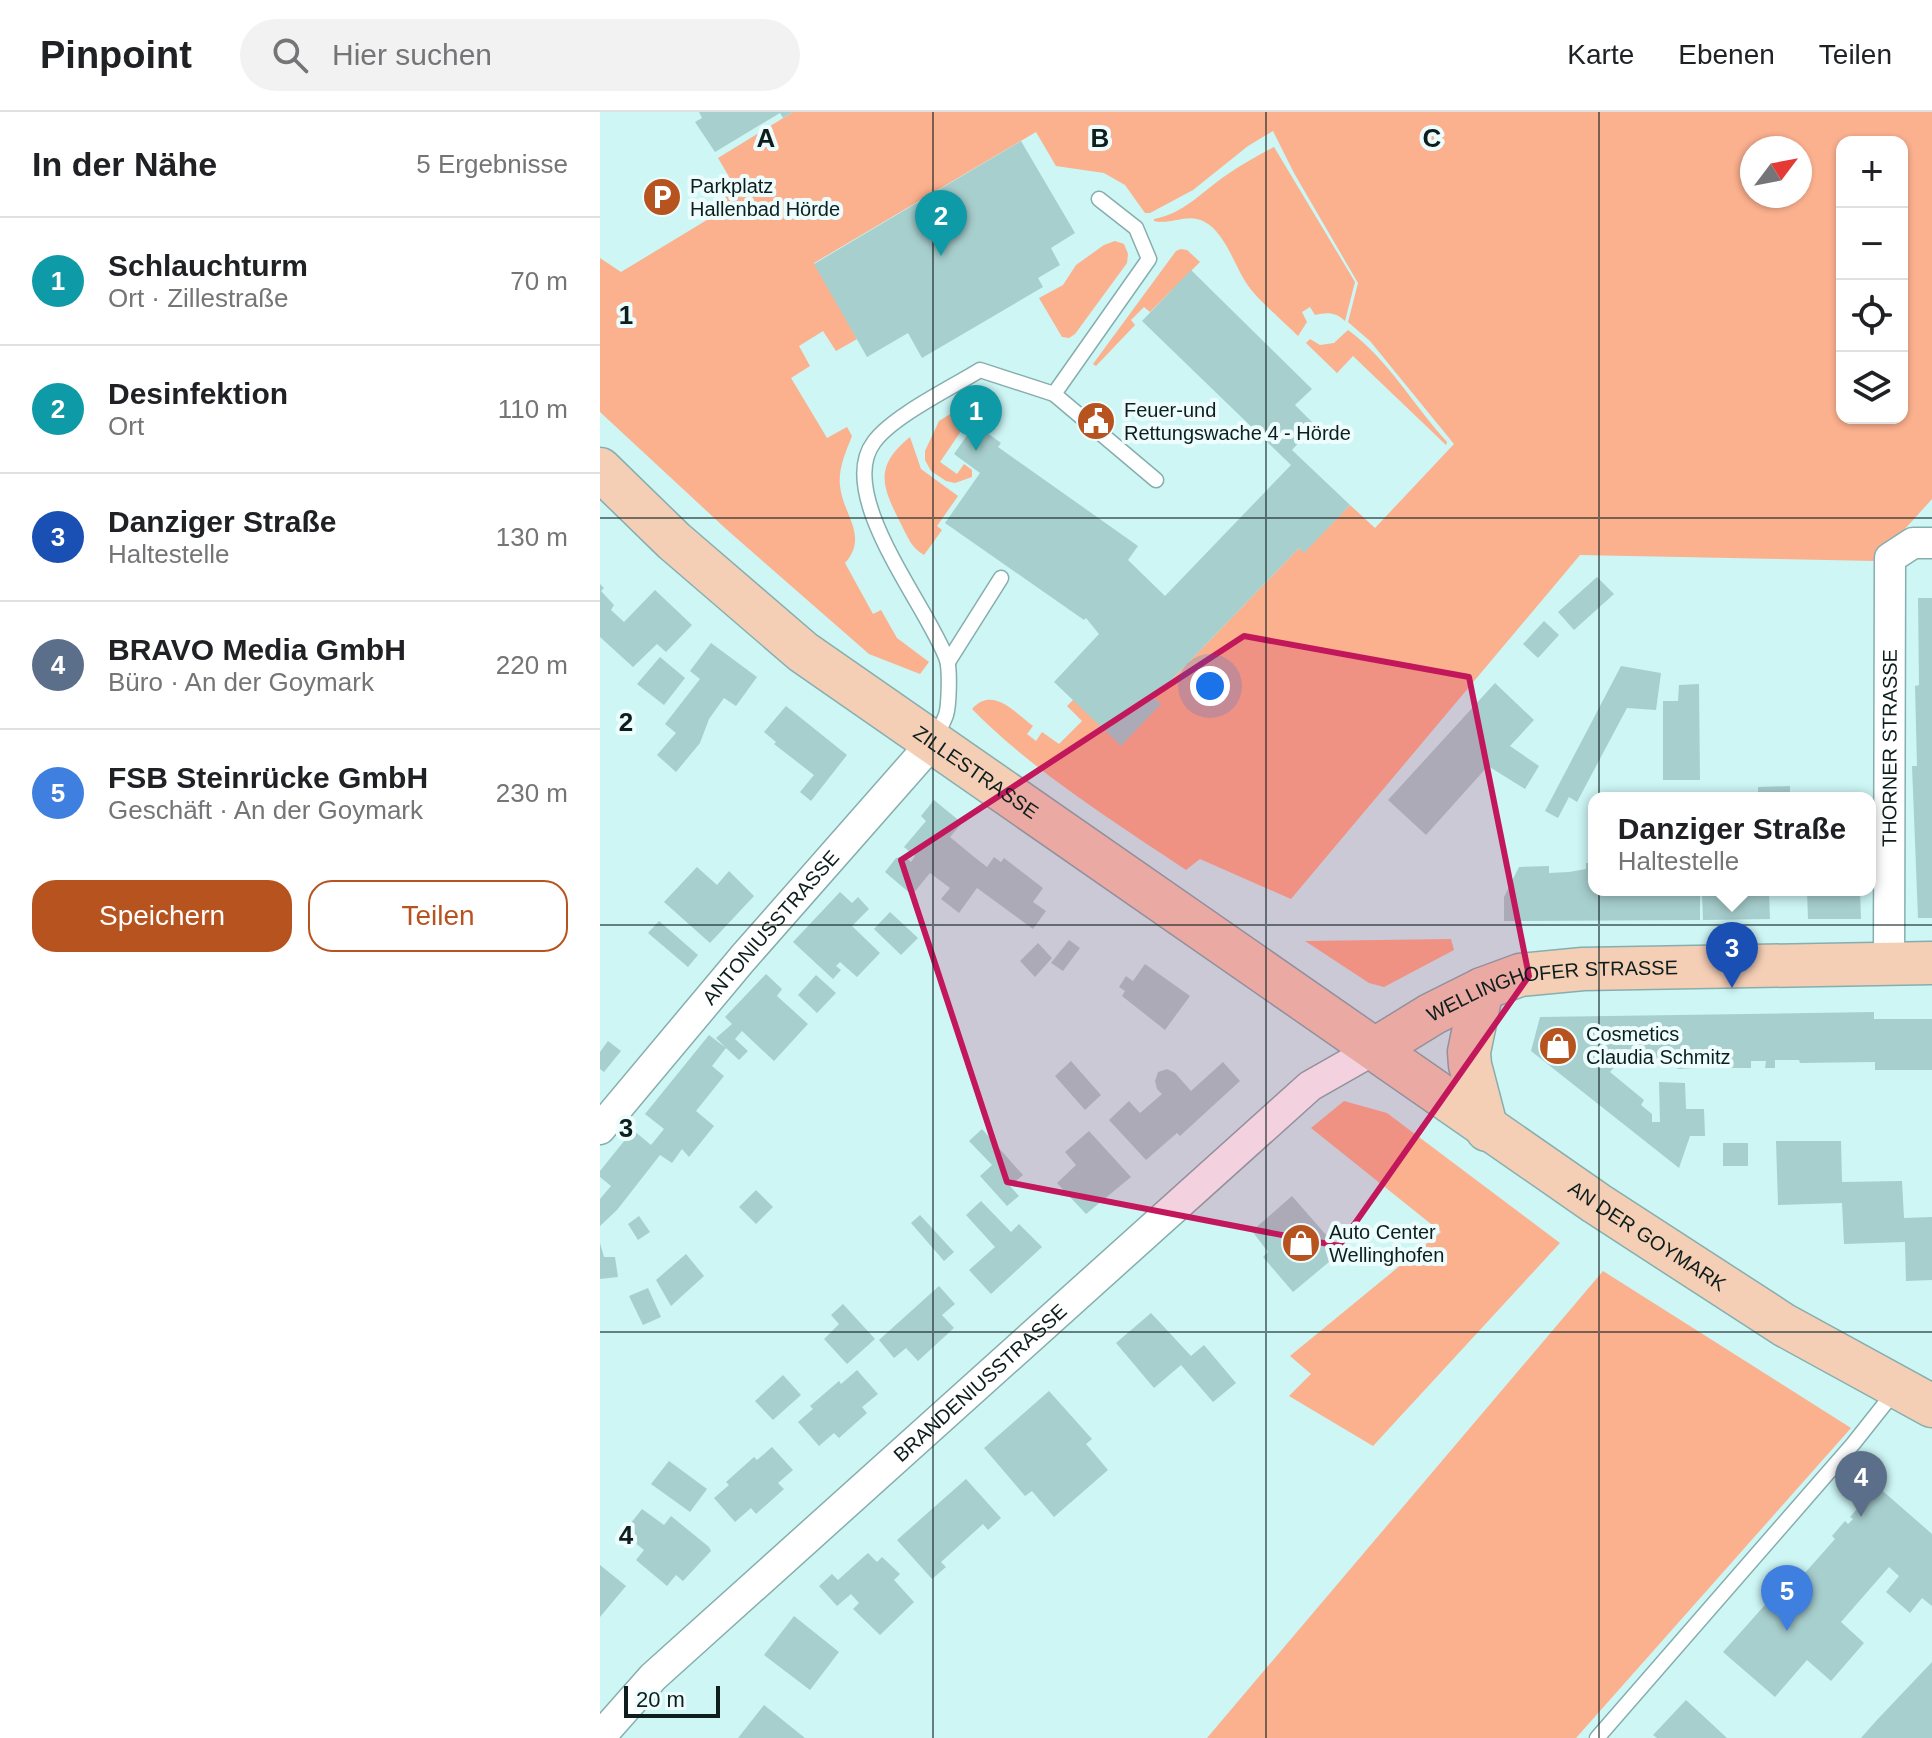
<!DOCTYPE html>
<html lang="de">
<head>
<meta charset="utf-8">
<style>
  body { margin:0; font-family:Helvetica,sans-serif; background:#f2f2f2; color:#202124 }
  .controls { position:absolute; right:24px; top:24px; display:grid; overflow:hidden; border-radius:16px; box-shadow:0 2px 6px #0004 }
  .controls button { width:72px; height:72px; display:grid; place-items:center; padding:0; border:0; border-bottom:2px solid #e0e0e0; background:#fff; color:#202124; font:40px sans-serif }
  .compass { position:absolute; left:1140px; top:24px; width:72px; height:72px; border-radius:50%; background:#fff; box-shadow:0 2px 6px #0004; rotate:58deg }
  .scale { position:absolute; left:24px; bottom:20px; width:96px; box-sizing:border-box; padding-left:8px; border:4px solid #0e1e1d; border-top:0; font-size:22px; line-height:28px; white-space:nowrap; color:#0e1e1d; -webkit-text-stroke:6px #edfdfd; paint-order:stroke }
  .you { position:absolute; left:610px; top:574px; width:28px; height:28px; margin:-20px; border:6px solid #fff; border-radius:50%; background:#1a73e8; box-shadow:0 0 0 12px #1a73e833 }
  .badge { display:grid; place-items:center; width:52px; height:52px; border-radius:50%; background:#b6531e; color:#fff; font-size:26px; font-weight:700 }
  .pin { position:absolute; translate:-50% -66px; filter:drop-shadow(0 2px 4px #0008) }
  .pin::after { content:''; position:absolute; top:42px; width:28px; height:24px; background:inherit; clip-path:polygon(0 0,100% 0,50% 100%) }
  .popup { position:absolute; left:988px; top:680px; width:288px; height:104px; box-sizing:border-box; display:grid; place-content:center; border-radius:16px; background:#fff; filter:drop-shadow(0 2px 6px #0005); font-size:26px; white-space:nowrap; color:#757577 }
  .popup b { font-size:30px; color:#202124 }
  .popup::after { content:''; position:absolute; left:50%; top:100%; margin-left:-16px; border:16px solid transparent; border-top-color:#fff }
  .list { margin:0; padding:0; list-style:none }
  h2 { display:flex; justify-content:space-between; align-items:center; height:104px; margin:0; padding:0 32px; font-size:34px }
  h2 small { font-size:26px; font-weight:400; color:#757577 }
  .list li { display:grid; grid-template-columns:52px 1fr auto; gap:24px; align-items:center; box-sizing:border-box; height:128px; padding:0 32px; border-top:2px solid #e0e0e0 }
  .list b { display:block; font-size:30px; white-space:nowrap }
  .list p { margin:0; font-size:26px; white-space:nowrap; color:#757577 }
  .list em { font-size:26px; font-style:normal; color:#757577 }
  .actions { display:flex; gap:16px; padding:24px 32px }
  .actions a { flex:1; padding:18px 0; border:2px solid #b6531e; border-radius:24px; text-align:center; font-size:28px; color:#b6531e }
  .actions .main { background:#b6531e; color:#fff }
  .icon { flex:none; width:44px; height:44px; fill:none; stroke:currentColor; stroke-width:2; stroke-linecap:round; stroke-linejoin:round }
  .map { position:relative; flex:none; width:1332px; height:1626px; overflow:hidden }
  header { display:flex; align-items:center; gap:48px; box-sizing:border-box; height:112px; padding:0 40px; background:#fff; border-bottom:2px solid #e0e0e0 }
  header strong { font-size:38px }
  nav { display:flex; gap:44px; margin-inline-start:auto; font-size:28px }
  .search { width:560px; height:72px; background:#f2f2f2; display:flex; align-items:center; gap:20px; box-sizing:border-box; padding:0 28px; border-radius:44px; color:#757577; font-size:30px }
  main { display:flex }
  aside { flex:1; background:#fff }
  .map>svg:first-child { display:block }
</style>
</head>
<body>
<header>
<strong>Pinpoint</strong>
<div class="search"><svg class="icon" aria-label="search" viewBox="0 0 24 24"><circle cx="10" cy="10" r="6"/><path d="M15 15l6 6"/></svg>Hier suchen</div>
<nav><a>Karte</a><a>Ebenen</a><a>Teilen</a></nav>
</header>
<main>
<aside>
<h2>In der Nähe<small>5 Ergebnisse</small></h2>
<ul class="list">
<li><span class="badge" style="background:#0f9aa8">1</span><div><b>Schlauchturm</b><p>Ort · Zillestraße</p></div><em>70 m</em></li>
<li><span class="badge" style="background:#0f9aa8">2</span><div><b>Desinfektion</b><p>Ort</p></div><em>110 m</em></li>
<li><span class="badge" style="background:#1a4fb4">3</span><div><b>Danziger Straße</b><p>Haltestelle</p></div><em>130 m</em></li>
<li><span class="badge" style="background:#5c6f8a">4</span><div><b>BRAVO Media GmbH</b><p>Büro · An der Goymark</p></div><em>220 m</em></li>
<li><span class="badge" style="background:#3f7fe0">5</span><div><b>FSB Steinrücke GmbH</b><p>Geschäft · An der Goymark</p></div><em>230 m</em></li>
</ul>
<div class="actions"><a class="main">Speichern</a><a>Teilen</a></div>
</aside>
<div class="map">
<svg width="1332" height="1626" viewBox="0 0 1332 1626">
  <rect width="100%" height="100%" fill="#cdf6f5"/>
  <g fill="#fbb08e" fill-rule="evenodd">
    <path d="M 193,0 L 1332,0 L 1332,387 L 1276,449 L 980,443 L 691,787 L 600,747 L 586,758 C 513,709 434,660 372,597 C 393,574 414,600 433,614 L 427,622 L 436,629 L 442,620 L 459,632 L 482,609 L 467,594 L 473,588 L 561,592 L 554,586 L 699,436 L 704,440 L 750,393 L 775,416 L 854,332 L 770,229 L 748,210 L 758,171 L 694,61 L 673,19 L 648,34 L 593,78 L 550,101 L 545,101 L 525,73 L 504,61 L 456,54 L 436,20 L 214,151 L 257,227 L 236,239 L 223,219 L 199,234 L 210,254 L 191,266 L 227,326 L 247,315 L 252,324 C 246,339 238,357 240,374 C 243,403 269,424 245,451 L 273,502 L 281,498 L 297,526 L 329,550 L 320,562 L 269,542 L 125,416 L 0,300 L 0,146 L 21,160 L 130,94 L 119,76 L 131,68 L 118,46 ZM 1242,30 L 1302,30 L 1302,306 L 1242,306 ZM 1152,36 L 1200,36 L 1200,84 L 1152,84 Z"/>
    <path d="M 674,35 L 755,170 L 745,209 C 736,200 727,200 715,203 L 710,195 L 702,200 L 707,210 L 698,224 C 683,209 666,195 653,180 C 635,160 628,121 603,109 C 587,101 571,113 554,109 L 554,107 C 583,102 602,80 625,64 C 641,53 657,44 674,35 Z"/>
    <polygon points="515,129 524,132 528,142 527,151 475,222 469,226 462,225 439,186 463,173 476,153 504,133"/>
    <polygon points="581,137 587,138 600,150 550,200 544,195 531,208 535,213 496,254 493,252 576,139"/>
    <path d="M 748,218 C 787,246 814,294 847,330 L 846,333 L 753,244 L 737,261 L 706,231 L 710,227 L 720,233 L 734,231 Z"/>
    <polygon points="374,287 382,288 384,292 378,303 374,300 340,350 357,362 364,352 372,358 372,365 355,371 346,369 331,359 325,348 325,339 339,309"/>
    <path d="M 310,325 L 321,357 L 358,384 L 337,414 L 342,418 L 324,443 C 312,436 308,426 302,414 C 283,376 272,356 310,325 Z"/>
    <polygon points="851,827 854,838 784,875 769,871 705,829"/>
    <polygon points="744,989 787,1001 960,1131 773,1334 689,1284 711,1262 690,1244 841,1120 711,1016"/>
    <polygon points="1003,1159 1251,1316 976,1626 607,1626"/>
  </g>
  <g fill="#a7cfce">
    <polygon points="99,0 193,0 183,6 180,1 115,40 95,10 102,6"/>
    <polygon points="421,29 475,121 451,136 460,153 438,166 443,175 322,246 308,221 267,245 214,152"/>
    <polygon points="591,158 712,277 695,293 715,313 692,338 750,393 704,441 699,436 554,586 561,592 521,634 454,570 499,522 486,506 484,508 345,411 380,361 354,342 375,312 401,331 398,335 538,434 528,448 565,484 691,353 542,209"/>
    <polygon points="997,465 1014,482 974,518 958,500"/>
    <polygon points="0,472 4,476 1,479 14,493 11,498 24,510 55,478 92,513 66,540 57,532 33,555 0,525"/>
    <polygon points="1318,486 1332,486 1332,806 1318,806 1312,654 1317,654 1315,574 1319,573"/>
    <polygon points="944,509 959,523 938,546 923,532"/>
    <polygon points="111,531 157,565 136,594 124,586 109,607 100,631 76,660 57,643 76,621 65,612 100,567 90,559"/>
    <polygon points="60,545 85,566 64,593 37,572"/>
    <polygon points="1021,554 1061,561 1056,598 1027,596 977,690 969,685 958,706 945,699"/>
    <polygon points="895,571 934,608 910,634 939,654 925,677 888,654 826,723 788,688"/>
    <polygon points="1099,572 1100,668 1063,668 1063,589 1078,589 1079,573"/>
    <polygon points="186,594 247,643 211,689 200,680 214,663 174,632 176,630 164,620"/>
    <polygon points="1190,674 1190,686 1158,686 1158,675"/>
    <polygon points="334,688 362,711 350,725 373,744 387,755 394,745 401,750 404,746 443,776 433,790 446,799 433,817 377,776 359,801 341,787 350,776 330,761 312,783 285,760 296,746 304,744 311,750 315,744 304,735 326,709 321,704"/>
    <polygon points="986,751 994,751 994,778 1100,778 1100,808 904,809 904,785 919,755 949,754 949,761 969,760 986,757"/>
    <polygon points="97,755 117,773 129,759 154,784 110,831 64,790"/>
    <polygon points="1102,778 1169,778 1170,807 1103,808"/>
    <polygon points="1207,778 1260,778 1261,807 1208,807"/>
    <polygon points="240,780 252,791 258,785 269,797 252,814 280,841 257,865 240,850 236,854 241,858 233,867 193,830"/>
    <polygon points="290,800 318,826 301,843 274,817"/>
    <polygon points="59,809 98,843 88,855 48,821"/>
    <polygon points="469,828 480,836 463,859 451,851"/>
    <polygon points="438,831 452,846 435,865 420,849"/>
    <polygon points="545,852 590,884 565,918 522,884 525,879 519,875 526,864 533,869"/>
    <polygon points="166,862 182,877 177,884 208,912 174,949 142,919 135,927 148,939 139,948 126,936 112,954 124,964 96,999 114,1014 89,1045 82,1037 72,1051 60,1043 17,1098 0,1114 0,1087 11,1074 0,1065 0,1059 33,1018 51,1033 64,1017 45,1002 109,923 126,936 116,926 132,912 125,905"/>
    <polygon points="216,863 236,881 217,901 198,883"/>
    <polygon points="1274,900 1274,907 1332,907 1332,958 1275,958 1275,950 1200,951 1199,948 1175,948 1175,956 1165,956 1166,949 1151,949 1151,956 1131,956 1131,949 1093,949 1093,956 1078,957 1071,950 1019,950 1010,960 1044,988 1041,993 1052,1002 1052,1010 1060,1010 1059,970 1085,971 1086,997 1104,997 1105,1024 1090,1024 1079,1056 931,939 940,905"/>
    <polygon points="8,929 21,939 4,960 0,957 0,940"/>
    <polygon points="471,949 501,983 485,998 455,964"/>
    <polygon points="623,950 640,969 580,1024 577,1021 546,1048 509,1008 529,989 540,1001 562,982 557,977 555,969 558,960 567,957 575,961 591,979"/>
    <polygon points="382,1017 423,1063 410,1074 419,1084 407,1094 380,1064 392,1053 369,1029"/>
    <polygon points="489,1019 531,1065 486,1102 457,1071 476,1053 465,1040"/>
    <polygon points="1176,1029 1241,1029 1242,1070 1302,1069 1304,1106 1332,1105 1332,1168 1306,1169 1305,1130 1244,1132 1242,1091 1178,1093"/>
    <rect x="1123" y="1031" width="25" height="23"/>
    <polygon points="156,1078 173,1095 156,1112 139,1095"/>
    <polygon points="692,1084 741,1140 693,1180 663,1145 668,1140 652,1119"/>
    <polygon points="381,1089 411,1120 419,1112 442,1135 391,1182 369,1158 395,1135 366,1103"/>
    <polygon points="320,1103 354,1140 344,1149 311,1111"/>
    <polygon points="39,1104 50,1120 38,1128 28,1112"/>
    <polygon points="0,1131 4,1145 15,1145 18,1165 0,1167"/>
    <polygon points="86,1142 104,1164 71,1194 56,1168"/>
    <polygon points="339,1174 355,1192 342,1203 354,1216 318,1249 306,1236 294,1246 279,1228"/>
    <polygon points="48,1176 61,1205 43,1213 29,1184"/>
    <polygon points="243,1192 275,1227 247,1252 224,1227 239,1212 231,1203"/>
    <polygon points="551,1201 591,1244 604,1233 636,1271 613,1290 581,1253 554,1276 516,1231"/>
    <polygon points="257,1258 278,1282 262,1295 267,1301 239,1326 234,1321 219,1334 198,1310 213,1297 210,1294 239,1269 241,1272"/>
    <polygon points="183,1263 201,1283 173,1308 155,1289"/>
    <polygon points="449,1279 492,1327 486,1332 508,1358 454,1405 432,1379 425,1384 384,1336"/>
    <polygon points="172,1335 193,1358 178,1371 184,1377 156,1402 151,1396 135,1410 114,1386 129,1373 126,1370 154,1345 157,1348"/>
    <polygon points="69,1349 107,1377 90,1400 51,1372"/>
    <polygon points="366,1367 401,1406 388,1418 383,1412 341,1450 346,1455 332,1467 297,1428"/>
    <polygon points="1277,1374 1332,1422 1332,1494 1322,1486 1310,1501 1286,1480 1299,1464 1289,1455 1241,1510 1264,1531 1231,1569 1207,1548 1175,1585 1123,1540 1172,1485 1176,1489 1193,1469 1196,1471 1235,1427 1232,1424 1245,1409 1248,1412 1253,1407 1250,1405"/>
    <polygon points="42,1397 64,1413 71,1404 109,1435 111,1439 83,1469 76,1463 67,1474 36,1448 44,1438 23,1421"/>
    <polygon points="268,1441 277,1450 282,1445 300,1462 294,1468 314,1490 280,1523 253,1497 259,1491 251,1482 237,1494 219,1474 232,1462 238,1468"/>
    <polygon points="0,1453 26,1474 0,1505"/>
    <polygon points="194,1504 239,1540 210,1578 164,1543"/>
    <polygon points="1332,1550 1332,1626 1261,1626 1276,1609"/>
    <polygon points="1086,1588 1127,1626 1057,1626 1053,1623"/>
    <polygon points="164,1593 205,1626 138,1626"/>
  </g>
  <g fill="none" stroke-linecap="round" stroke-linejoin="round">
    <g stroke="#87aeae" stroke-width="17">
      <g id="lane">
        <polyline points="454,282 556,368"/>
        <polyline points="348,550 401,466"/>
        <path d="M 336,625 C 339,618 343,611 346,603 C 349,594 350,558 347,548 C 329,496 234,383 274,330 C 293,304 351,276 380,258 L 454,282 L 549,147 L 536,116 L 499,87"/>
        <polyline points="997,1626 1253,1332 1295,1279"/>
      </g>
    </g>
    <g stroke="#87aeae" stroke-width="33">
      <g id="street">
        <path id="s1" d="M 1289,852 L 1290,446 L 1313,431 L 1332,431"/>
        <path id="s2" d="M 0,1017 L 143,846 L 333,630"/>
        <path id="s3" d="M 0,1625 L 53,1565 L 710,974 L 775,937"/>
      </g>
    </g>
    <g stroke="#87aeae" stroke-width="45">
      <g id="secondary">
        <path id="s4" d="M 0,357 L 74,429 L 203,540 L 996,1091 L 1184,1213 L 1332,1294"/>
        <polyline points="882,877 869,940 870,953 887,1018"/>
        <path id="s5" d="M 775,937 L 832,902 L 882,877 L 920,863 L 983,857 L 1332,851"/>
      </g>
    </g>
    <use href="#lane" stroke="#fff" stroke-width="14"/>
    <use href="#street" stroke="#fff" stroke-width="30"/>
    <use href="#secondary" stroke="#f4ceb5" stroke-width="42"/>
  </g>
  <path fill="#c2185b" fill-opacity="0.2" stroke="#c2185b" stroke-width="6" stroke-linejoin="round" d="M 644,524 L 869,565 L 929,864 L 739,1134 L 407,1070 L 301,748 Z"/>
  <path fill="none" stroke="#0e1e1d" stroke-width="2" stroke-opacity="0.55" d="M 333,0 L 333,1626M 666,0 L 666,1626M 999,0 L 999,1626M 0,406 L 1332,406M 0,813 L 1332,813M 0,1220 L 1332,1220"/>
  <defs>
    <g id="parking-disc" transform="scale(2)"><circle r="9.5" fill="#b6531e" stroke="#edfdfd"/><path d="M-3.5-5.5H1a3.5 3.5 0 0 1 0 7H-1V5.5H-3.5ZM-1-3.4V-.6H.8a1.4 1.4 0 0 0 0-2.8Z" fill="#fff"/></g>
    <g id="civic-disc" transform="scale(2)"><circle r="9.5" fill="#b6531e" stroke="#edfdfd"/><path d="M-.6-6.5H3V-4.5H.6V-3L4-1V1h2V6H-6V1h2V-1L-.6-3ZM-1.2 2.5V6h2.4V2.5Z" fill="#fff"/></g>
    <g id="shop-disc" transform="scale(2)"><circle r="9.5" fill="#b6531e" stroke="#edfdfd"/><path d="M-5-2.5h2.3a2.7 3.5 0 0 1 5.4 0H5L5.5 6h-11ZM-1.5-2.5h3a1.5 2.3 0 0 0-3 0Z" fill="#fff"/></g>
  </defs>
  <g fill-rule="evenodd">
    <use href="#parking-disc" x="62" y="85"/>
    <use href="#civic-disc" x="496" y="309"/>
    <use href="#shop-disc" x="958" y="934"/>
    <use href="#shop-disc" x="701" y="1131"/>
  </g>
  <g text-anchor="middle" stroke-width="8" stroke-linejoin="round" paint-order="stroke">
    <g font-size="20" fill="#0e1e1d" stroke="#edfdfd" text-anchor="start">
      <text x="90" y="81">Parkplatz<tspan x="90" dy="23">Hallenbad Hörde</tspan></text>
      <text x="524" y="305">Feuer-und<tspan x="524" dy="23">Rettungswache 4 - Hörde</tspan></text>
      <text x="986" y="929">Cosmetics<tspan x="986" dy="23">Claudia Schmitz</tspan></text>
      <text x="729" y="1127">Auto Center<tspan x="729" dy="23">Wellinghofen</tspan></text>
    </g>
    <g font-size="20" fill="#0e1e1d" stroke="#edfdfd">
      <text dy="7" stroke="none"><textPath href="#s1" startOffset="216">THORNER STRASSE</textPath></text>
      <text dy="7" stroke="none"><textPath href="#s4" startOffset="484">ZILLESTRASSE</textPath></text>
      <text dy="7" stroke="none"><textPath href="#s2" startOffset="264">ANTONIUSSTRASSE</textPath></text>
      <text dy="7" stroke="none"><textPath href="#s5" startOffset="192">WELLINGHOFER STRASSE</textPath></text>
      <text dy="7" stroke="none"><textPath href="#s4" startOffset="1300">AN DER GOYMARK</textPath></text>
      <text dy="7" stroke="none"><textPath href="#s3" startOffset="520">BRANDENIUSSTRASSE</textPath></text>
    </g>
  </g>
  <g font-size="26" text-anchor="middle" font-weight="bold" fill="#0e1e1d" stroke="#edfdfd" stroke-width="8" stroke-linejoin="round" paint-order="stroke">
    <text x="166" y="35">A</text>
    <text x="500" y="35">B</text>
    <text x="832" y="35">C</text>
    <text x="26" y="212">1</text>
    <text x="26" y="619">2</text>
    <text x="26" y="1025">3</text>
    <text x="26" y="1432">4</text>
  </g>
</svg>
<div class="controls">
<button>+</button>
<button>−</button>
<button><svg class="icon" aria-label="locate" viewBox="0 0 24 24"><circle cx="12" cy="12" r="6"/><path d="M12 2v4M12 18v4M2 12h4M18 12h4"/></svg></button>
<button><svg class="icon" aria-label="layers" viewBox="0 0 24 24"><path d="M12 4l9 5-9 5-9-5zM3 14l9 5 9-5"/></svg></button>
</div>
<svg class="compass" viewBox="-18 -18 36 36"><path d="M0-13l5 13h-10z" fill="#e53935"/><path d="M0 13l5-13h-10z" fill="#757577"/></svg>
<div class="scale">20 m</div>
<div class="you"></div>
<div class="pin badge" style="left:376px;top:339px;background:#0f9aa8">1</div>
<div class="pin badge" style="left:341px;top:144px;background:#0f9aa8">2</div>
<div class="pin badge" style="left:1132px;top:876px;background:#1a4fb4">3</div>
<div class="popup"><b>Danziger Straße</b>Haltestelle</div>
<div class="pin badge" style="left:1261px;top:1405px;background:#5c6f8a">4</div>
<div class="pin badge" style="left:1187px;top:1519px;background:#3f7fe0">5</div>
</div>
</main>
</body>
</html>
